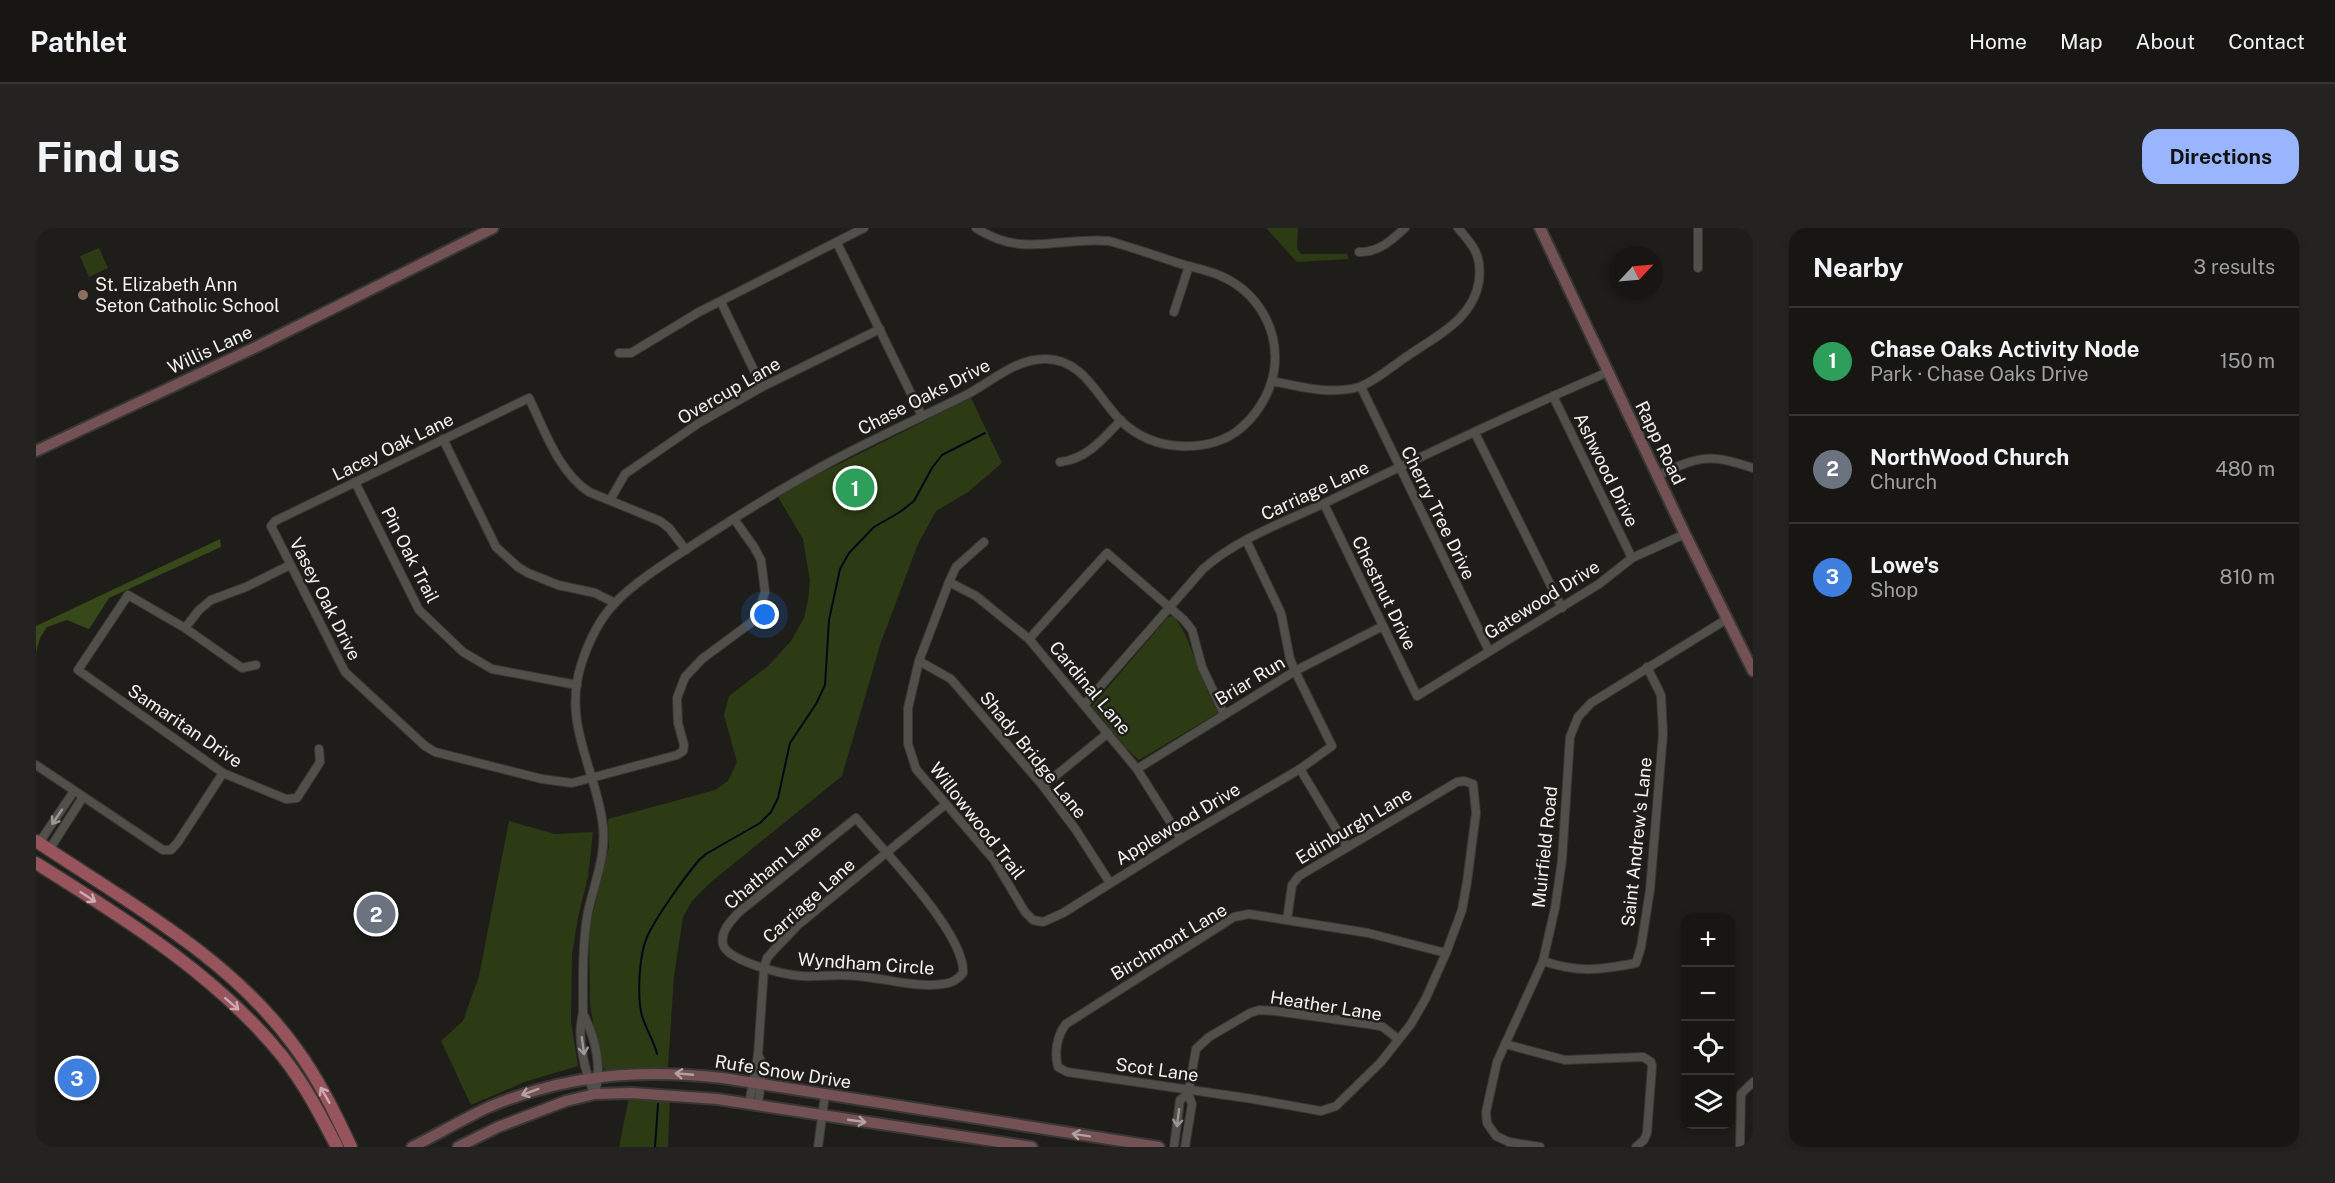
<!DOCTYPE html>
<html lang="en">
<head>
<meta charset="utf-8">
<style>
  body { margin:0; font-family:"Public Sans",sans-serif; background:#242321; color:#f1f3f6 }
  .controls { position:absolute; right:18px; bottom:18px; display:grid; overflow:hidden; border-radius:12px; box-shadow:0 3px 9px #0003 }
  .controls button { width:54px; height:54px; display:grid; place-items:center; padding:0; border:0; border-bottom:2px solid #363533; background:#171613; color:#f1f3f6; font:30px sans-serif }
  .compass { position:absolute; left:1573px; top:18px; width:54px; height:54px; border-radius:50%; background:#171613; box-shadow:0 3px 9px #0003; rotate:64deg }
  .you { position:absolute; left:729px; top:387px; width:21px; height:21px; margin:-15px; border:4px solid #fff; border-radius:50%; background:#1a73e8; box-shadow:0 0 0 9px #1a73e833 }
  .badge { display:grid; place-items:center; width:39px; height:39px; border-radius:50%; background:#98b5fd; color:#fff; font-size:20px; font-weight:700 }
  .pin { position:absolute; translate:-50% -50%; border:3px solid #fff; box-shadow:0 2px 6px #0006 }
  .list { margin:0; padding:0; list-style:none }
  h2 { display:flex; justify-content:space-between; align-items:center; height:78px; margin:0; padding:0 24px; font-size:26px }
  h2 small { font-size:20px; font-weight:400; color:#9e9fa0 }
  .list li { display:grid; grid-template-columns:39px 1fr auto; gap:18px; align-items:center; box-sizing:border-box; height:108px; padding:0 24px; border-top:2px solid #363533 }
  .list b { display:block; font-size:22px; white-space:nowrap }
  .list p { margin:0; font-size:20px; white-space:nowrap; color:#9e9fa0 }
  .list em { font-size:20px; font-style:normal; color:#9e9fa0 }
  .icon { flex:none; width:33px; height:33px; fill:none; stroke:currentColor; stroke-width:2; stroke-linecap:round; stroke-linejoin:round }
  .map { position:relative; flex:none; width:1717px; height:919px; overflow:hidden; border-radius:18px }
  header { display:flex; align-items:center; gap:36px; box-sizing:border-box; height:84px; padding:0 30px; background:#171613; border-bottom:2px solid #363533 }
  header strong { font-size:28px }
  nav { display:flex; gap:33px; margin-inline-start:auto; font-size:21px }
  .intro { display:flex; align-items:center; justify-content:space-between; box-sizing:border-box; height:144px; padding:0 36px }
  h1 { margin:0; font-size:42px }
  .button { padding:15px 27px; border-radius:18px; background:#98b5fd; color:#111; font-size:21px; font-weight:700 }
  main { display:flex; gap:36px; padding:0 36px }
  aside { flex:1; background:#171613; border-radius:18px; box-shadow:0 3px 9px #0003 }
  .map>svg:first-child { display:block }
</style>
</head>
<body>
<header>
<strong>Pathlet</strong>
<nav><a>Home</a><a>Map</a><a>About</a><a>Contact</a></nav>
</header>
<div class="intro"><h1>Find us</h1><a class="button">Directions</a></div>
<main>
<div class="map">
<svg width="1717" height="919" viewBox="0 0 1717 919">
  <rect width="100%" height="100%" fill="#1f1d19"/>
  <g fill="#2c3b13">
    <polygon points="1230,0 1262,0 1261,20 1265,26 1311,26 1313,31 1261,34"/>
    <polygon points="63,20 72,40 53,49 44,28"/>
    <polygon points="935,170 966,235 932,264 900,283 882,316 845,414 806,548 675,654 656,673 647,689 638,748 632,839 570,842 564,837 554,775 553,701 573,619 572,591 679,562 692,553 701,534 688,487 693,468 731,439 755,413 768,390 772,372 774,353 767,311 741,267"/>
    <path d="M 1137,388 C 1152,406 1154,419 1162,440 C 1168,455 1175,470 1182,485 L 1103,532 L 1090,520 L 1056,478 L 1132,389 Z"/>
    <polygon points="473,593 519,606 557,604 552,649 542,689 536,727 535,794 542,838 491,853 435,877 405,813 427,793 443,748"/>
    <polygon points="593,869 634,869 632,919 583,919"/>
  </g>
  <polygon fill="#374919" points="184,311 185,319 73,370 53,401 31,392 11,399 4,410 0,425 0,398"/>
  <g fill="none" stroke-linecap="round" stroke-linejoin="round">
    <g stroke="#000918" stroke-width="2">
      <path d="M 621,826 C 618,813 610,801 606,788 C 601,769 603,727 611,709 C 620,689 648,650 663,632 L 670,626 L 724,595 L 735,584 L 742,570 L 754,515 L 780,476 L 789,457 L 793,392 L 804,341 L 813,325 L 838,299 L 864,284 L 878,273 L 896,240 L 906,227 L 949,205"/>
      <polyline points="619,919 622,876"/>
    </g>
    <g stroke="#383734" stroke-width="10">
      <g id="street">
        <polyline points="801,15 886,188"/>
        <path d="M 1323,24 C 1342,25 1356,12 1369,0"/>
        <polyline points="1662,40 1662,0"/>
        <polyline points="685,74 726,159"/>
        <polyline points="1138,84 1153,38"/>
        <polyline points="583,125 595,125 663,84 828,0"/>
        <path d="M 1236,153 C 1265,159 1293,167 1323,159 C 1337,155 1359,136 1373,127 C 1402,107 1437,91 1443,53 C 1446,28 1438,18 1422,0"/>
        <polyline points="1325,159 1453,423"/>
        <polyline points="1517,168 1596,330"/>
        <polyline points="1439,205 1526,380"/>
        <polyline points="407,211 460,319 482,339 492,345 522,357 559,365 579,375"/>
        <path d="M 1024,234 C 1051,231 1067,211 1085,192"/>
        <path d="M 1621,248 C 1663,228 1672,225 1717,240"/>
        <polyline points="319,254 383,382 427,424 456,441 541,457"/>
        <polyline points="574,272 589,246 663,195 726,159 844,101"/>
        <polyline points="1288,276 1381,468 1563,356 1596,330 1649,306"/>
        <polyline points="948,314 920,339 913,354 883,433 872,480 872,516 880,541 958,632 989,684 997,692 1007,694 1027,685 1145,611 1264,541 1296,518 1259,443 1254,431 1245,385 1210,312"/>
        <path d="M 650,322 L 633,300 L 624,293 L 553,264 C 522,243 509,203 493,170 L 239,293 L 235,298 L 309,444 L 389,518 L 399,524 L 506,551 L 536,555 L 641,527 L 647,523 L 648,517 L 642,495 L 641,470 L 649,449 L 666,431 L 716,394 L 722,385 L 729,364 L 725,332 L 718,319 L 698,291"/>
        <polyline points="913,354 940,368 993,411 1101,541 1145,611"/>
        <polyline points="149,400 163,382 175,372 210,359 254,337"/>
        <polyline points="993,411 1071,325 1148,392 1156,402 1166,439 1188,486"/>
        <polyline points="883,433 915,451 1007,558 1040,602 1074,655"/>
        <polyline points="220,437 206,440 149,400 92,367 42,442 187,545 250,571 261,570 284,534 283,521"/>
        <path d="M 1049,476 L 1167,341 C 1202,310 1249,294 1291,274 C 1384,229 1477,185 1572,144"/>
        <polyline points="0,537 127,622 135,622 142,614 187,545"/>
        <polyline points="1101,541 1259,443 1347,398"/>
        <polyline points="1264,541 1311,619"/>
        <polyline points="1007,558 1072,505"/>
        <path d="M 820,590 C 846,621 930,706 927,745 C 921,752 916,755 907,756 C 878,760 850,750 820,748 C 802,746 783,749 765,748 C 749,747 690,733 687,716 C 684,703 696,692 703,684 Z"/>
        <polyline points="3,615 38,563"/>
        <polyline points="13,622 47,569"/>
        <path d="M 1251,692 L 1256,657 L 1263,648 L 1421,554 L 1428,553 L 1437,556 L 1440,585 L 1431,654 L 1426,682 L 1410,725 L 1390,770 L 1375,796 L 1345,834 L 1300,878 L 1285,883 L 1217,871 L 1031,844 L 1022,839 C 1018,825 1021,807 1030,796 L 1198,689 L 1213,686 L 1332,705 L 1410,725"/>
        <path d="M 1507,733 C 1542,745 1564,742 1600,735 L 1605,719 L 1614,662 L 1627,506 L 1625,467 L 1611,439"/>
        <path d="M 547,786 C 560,810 566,840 559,866"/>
        <polyline points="1469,816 1529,832 1607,829 1615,834 1616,838 1611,905 1608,912 1600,919"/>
        <polyline points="722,827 727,837 722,877"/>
        <path d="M 559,866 C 549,846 540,808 547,786 C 547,753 546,717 552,684 C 559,652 572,624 566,591 C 557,535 526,493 546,434 C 553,413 563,392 578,376 C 599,353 639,329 666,311 C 709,283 753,256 798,232 C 841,209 886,189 930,167 C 955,154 979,131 1009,131 C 1048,131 1061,169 1085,193 C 1101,208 1122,217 1144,218 C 1164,219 1184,215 1200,204 C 1219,190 1234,167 1238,143 C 1244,103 1223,65 1185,48 C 1170,41 1152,39 1136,33 C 1115,26 1095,19 1073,13 C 1024,8 987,31 940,0"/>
        <polyline points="713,876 722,827 728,740 731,730 738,722 762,697 910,576"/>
        <polyline points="782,919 789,867"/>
        <polyline points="1138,919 1144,872 1152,866"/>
        <polyline points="1149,919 1156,876 1152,866 1160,821 1173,809 1214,785 1223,782 1239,783 1339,797 1347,799 1362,811"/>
        <polyline points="1504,919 1473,914 1460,908 1451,895 1450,884 1461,834 1507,733 1519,680 1526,632 1534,509 1542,489 1555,475 1691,391"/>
        <polyline points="1704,919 1705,866 1717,854"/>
      </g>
    </g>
    <g stroke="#383734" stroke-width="14">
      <g id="secondary">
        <polyline points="1504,0 1649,306 1717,443"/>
        <polyline points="0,223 222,118 457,0"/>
        <path d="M 376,919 C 402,906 427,891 453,879 C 531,846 604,841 687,850 L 1123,919"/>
        <polyline points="422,919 462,899 530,873 559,866 595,865 681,871 996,919"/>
      </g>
    </g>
    <g stroke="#383734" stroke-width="15">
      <g id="primary">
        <path d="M 0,613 C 91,674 194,729 259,819 C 282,850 299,885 315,919"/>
        <path d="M 0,635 C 88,690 181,747 247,829 C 269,857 285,888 301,919"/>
      </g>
    </g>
    <use href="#street" stroke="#514f4a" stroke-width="8"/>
    <use href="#secondary" stroke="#745154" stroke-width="10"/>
    <use href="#primary" stroke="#98545d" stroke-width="12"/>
  </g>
  <defs><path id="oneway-shaft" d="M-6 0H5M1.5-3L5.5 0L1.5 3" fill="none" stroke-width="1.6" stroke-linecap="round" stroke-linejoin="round" transform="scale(1.5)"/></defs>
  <g stroke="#9a9894">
    <use href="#oneway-shaft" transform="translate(21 589) rotate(124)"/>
    <use href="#oneway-shaft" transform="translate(547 818) rotate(82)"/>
    <use href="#oneway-shaft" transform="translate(1142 890) rotate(97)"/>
  </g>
  <g stroke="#cbabad">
    <use href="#oneway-shaft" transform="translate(52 669) rotate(33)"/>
    <use href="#oneway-shaft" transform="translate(196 776) rotate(41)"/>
    <use href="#oneway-shaft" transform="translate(289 867) rotate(-120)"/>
  </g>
  <g stroke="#b4a2a2">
    <use href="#oneway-shaft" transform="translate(648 846) rotate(-175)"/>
    <use href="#oneway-shaft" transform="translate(494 864) rotate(160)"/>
    <use href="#oneway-shaft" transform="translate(821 893) rotate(8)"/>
    <use href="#oneway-shaft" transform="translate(1045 907) rotate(-171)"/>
  </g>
  <circle fill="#8d6e63" stroke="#1f1d19" stroke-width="2" cx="47" cy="67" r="6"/>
  <g text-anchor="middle" stroke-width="5" stroke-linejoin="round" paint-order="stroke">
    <g font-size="18" fill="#f4f2ef" stroke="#1f1d19" text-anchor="start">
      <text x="59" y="63">St. Elizabeth Ann<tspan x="59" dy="21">Seton Catholic School</tspan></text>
    </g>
    <g font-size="18" fill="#f4f2ef" stroke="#1f1d19">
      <text transform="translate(174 122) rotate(-25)" y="6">Willis Lane</text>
      <text transform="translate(693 163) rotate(-30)" y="6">Overcup Lane</text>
      <text transform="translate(888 169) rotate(-27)" y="6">Chase Oaks Drive</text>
      <text transform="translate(1624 215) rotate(64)" y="6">Rapp Road</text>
      <text transform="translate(357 219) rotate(-26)" y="6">Lacey Oak Lane</text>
      <text transform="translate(1570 242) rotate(64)" y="6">Ashwood Drive</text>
      <text transform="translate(1279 263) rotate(-25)" y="6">Carriage Lane</text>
      <text transform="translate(1402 285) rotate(64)" y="6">Cherry Tree Drive</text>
      <text transform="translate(374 327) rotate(63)" y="6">Pin Oak Trail</text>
      <text transform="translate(1348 365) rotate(64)" y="6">Chestnut Drive</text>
      <text transform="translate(289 371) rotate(63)" y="6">Vasey Oak Drive</text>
      <text transform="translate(1506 372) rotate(-32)" y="6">Gatewood Drive</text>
      <text transform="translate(1214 453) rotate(-31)" y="6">Briar Run</text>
      <text transform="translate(1054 460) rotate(50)" y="6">Cardinal Lane</text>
      <text transform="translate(149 498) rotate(34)" y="6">Samaritan Drive</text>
      <text transform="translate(997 527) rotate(51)" y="6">Shady Bridge Lane</text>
      <text transform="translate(941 593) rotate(52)" y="6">Willowwood Trail</text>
      <text transform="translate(1142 596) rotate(-31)" y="6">Applewood Drive</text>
      <text transform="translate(1318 598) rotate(-31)" y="6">Edinburgh Lane</text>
      <text transform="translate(1601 614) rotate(-84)" y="6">Saint Andrew's Lane</text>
      <text transform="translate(1509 619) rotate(-84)" y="6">Muirfield Road</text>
      <text transform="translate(737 639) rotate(-40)" y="6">Chatham Lane</text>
      <text transform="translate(773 673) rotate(-42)" y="6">Carriage Lane</text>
      <text transform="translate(1133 714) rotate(-31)" y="6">Birchmont Lane</text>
      <text transform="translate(830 736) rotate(4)" y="6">Wyndham Circle</text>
      <text transform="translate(1290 778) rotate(9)" y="6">Heather Lane</text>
      <text transform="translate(1121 842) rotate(8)" y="6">Scot Lane</text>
      <text transform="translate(747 844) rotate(9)" y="6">Rufe Snow Drive</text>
    </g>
  </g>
</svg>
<div class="controls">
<button>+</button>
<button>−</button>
<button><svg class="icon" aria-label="locate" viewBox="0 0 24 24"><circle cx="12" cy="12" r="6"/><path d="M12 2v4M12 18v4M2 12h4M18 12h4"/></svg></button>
<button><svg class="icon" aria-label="layers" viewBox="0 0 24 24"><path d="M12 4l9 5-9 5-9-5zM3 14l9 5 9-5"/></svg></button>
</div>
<svg class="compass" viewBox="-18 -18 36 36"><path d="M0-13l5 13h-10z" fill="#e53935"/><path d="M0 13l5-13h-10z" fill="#9e9fa0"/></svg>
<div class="you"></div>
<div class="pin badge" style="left:819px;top:260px;background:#2e9e5b">1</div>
<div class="pin badge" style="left:340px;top:686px;background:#6b7280">2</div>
<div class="pin badge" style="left:41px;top:850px;background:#3f7fe0">3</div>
</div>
<aside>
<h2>Nearby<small>3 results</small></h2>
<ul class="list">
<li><span class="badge" style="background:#2e9e5b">1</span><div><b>Chase Oaks Activity Node</b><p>Park · Chase Oaks Drive</p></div><em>150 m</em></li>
<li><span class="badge" style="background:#6b7280">2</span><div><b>NorthWood Church</b><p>Church</p></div><em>480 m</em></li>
<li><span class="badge" style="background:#3f7fe0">3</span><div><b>Lowe's</b><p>Shop</p></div><em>810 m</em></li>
</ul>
</aside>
</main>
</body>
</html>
